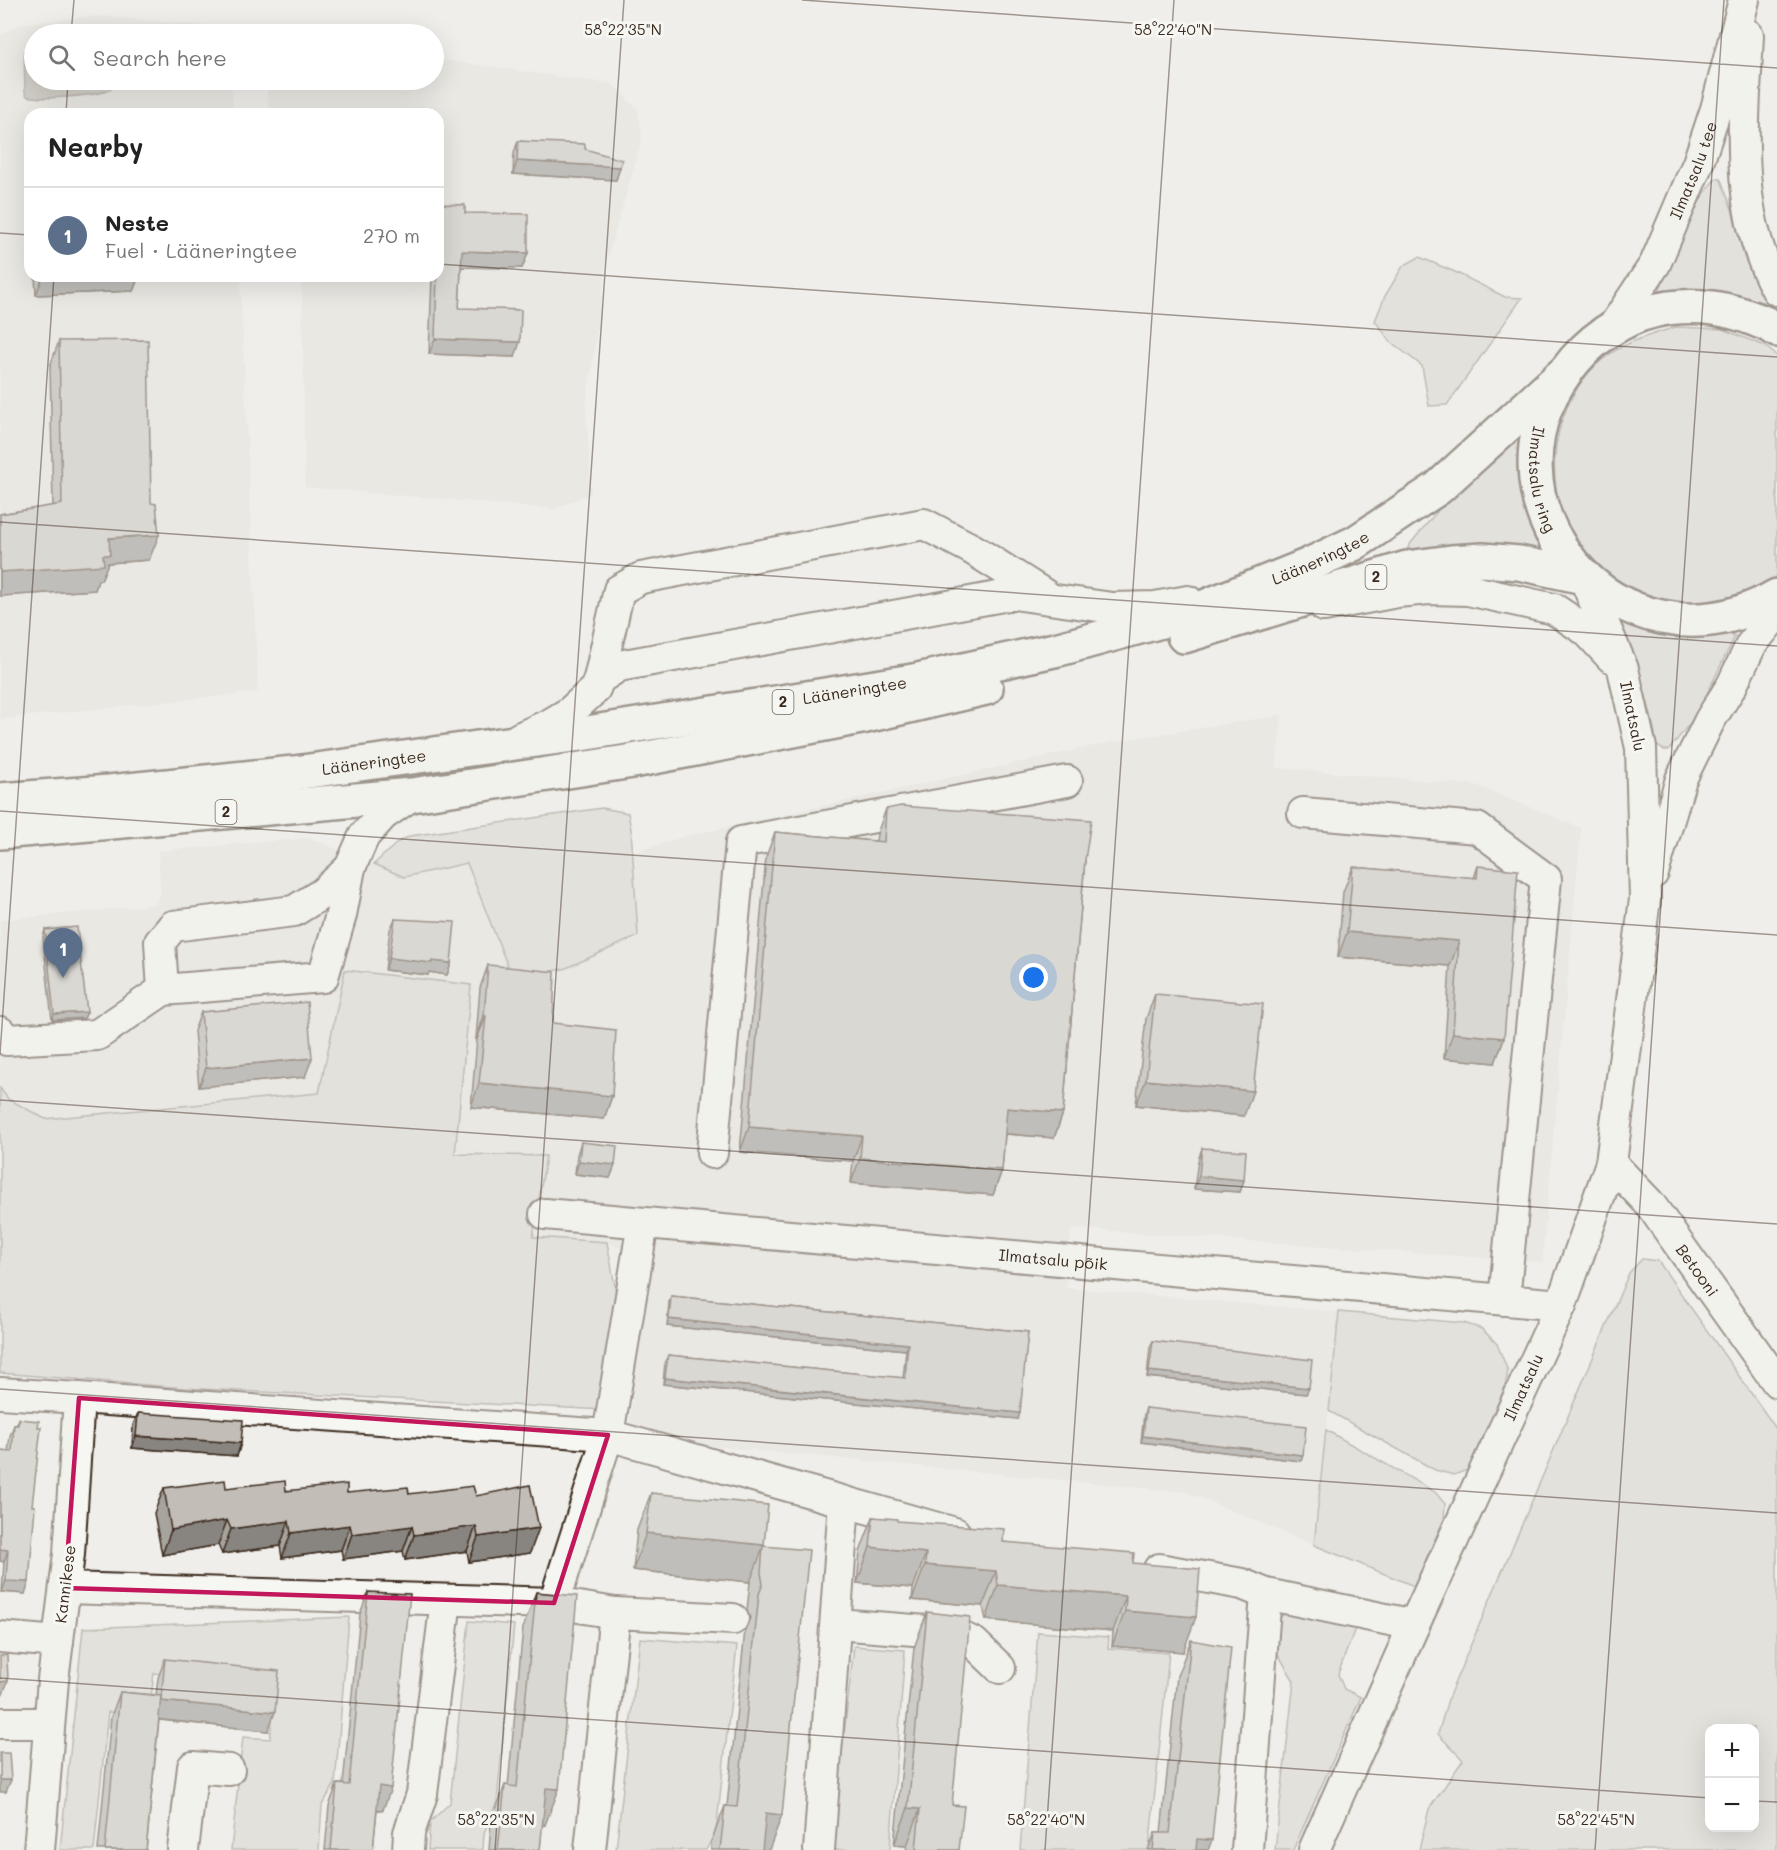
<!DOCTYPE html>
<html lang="en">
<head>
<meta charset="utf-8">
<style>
  body { margin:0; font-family:Mali,sans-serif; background:#f6f6f6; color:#222 }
  .controls { position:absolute; right:18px; bottom:18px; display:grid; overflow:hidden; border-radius:12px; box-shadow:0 6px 24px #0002 }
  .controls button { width:54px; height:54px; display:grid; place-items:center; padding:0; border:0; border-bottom:2px solid #e0e0e0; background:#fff; color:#222; font:30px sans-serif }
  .you { position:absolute; left:1034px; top:978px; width:21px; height:21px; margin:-15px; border:4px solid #fff; border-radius:50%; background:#1a73e8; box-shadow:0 0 0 9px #1a73e833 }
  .badge { display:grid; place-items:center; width:39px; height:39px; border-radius:50%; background:#7c3aed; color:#fff; font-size:20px; font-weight:700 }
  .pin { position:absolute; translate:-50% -50px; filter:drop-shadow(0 2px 3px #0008) }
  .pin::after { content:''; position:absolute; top:32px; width:21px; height:18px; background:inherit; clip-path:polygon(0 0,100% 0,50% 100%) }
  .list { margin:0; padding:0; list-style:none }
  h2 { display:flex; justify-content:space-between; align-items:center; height:78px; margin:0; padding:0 24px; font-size:26px }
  h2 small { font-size:20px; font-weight:400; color:#767676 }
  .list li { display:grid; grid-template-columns:39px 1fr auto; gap:18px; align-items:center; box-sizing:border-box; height:96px; padding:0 24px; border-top:2px solid #e0e0e0 }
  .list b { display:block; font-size:22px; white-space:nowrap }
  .list p { margin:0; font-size:20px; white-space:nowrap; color:#767676 }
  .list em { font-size:20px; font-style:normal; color:#767676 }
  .icon { flex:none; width:33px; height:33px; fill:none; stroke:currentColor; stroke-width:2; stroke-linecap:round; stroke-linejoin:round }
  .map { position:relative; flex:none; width:1777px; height:1850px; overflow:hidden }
  .search { position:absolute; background:#fff; box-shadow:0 6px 24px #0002; left:24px; top:24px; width:420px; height:66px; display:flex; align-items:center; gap:15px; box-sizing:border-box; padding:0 21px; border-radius:33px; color:#767676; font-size:22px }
  .panel { position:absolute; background:#fff; box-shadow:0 6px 24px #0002; left:24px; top:108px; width:420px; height:174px; border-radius:18px }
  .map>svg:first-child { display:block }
</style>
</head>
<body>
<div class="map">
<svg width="1777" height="1850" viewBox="0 0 1777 1850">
  <rect width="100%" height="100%" fill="#efeeea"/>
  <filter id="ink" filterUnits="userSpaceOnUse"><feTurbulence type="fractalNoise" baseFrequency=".0167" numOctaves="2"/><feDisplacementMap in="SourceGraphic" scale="12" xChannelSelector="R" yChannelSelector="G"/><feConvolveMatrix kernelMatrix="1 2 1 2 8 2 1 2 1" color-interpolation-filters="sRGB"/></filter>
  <g filter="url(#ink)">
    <g fill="#e2dfdb">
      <polygon points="98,16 230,28 230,34 34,34 34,80 232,80 233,114 30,114 30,276 240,276 258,692 0,719 0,35 21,24"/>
      <polygon points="434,59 612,84 638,110 642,138 607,260 586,406 591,493 555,509 305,487 302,276 438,276 438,114 269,114 266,80 434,80"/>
      <polygon points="1282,715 1276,768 1475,785 1581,828 1542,1262 1071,1228 1066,1288 1339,1312 1314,1545 1187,1492 628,1438 648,1259 607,1242 533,1238 546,1156 454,1155 345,970 319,1093 45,1119 8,1099 0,1088 0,920 155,905 161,892 158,851 309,838 404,877 467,863 512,977 638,936 632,853 683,837 1112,742"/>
    </g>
    <g fill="#d4d1cc" stroke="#887e75" stroke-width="1.5" fill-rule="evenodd">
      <path d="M 1718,178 L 1721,180 L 1732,209 L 1744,257 L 1770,311 L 1657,296 C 1665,275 1701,185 1718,178 Z"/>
      <polygon points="1419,257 1455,272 1505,297 1522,298 1447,405 1429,406 1422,366 1391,342 1375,321 1385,296 1403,266"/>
      <path d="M 1676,327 L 1722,329 L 1765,346 L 1777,356 L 1777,576 C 1759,593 1730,602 1706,604 C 1697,604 1687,607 1679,605 C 1650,601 1623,589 1600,571 C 1593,565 1588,556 1583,550 C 1540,496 1547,415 1595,366 C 1617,344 1647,336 1676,327 Z"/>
      <polygon points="1524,431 1532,524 1542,545 1542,552 1519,546 1480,545 1408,552 1407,549 1411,543 1449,497"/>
      <path d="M 1622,623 L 1668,636 L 1706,637 L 1730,634 L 1735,636 L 1697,714 L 1669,750 L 1664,750 L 1657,746 C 1651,703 1636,665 1620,625 Z"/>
      <polygon points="602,808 628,813 631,829 638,936 564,969 512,977 467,863 404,877 374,864 398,842 410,836"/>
      <polygon points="345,970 471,985 455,1154 546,1156 533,1237 607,1242 619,1309 604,1410 184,1388 0,1373 0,1088 8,1099 45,1119 319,1093"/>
      <path d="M 1642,1259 L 1658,1261 L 1777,1430 L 1777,1850 L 1419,1850 L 1429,1809 L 1463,1760 L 1438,1734 L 1449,1696 L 1629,1273 ZM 1710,1728 L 1754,1728 L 1754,1828 L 1710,1828 Z"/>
      <polygon points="1339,1312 1464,1323 1482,1329 1497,1344 1508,1371 1505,1387 1470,1469 1454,1475 1435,1470 1329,1411"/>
      <polygon points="1326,1430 1435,1492 1445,1504 1444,1519 1414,1586 1314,1545"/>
      <polygon points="1290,1610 1354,1622 1354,1631 1338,1674 1344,1689 1361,1697 1293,1850 1275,1850 1294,1681 1275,1649 1280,1617"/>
      <polygon points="349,1617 335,1784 322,1805 319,1850 231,1850 243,1737 270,1739 276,1685 154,1673 149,1715 108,1712 94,1850 60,1850 83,1628"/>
      <polygon points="469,1621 514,1625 497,1801 484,1833 483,1850 428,1850 430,1822 450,1803"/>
      <polygon points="1038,1632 1109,1637 1108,1648 1169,1653 1149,1850 1020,1850"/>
      <polygon points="640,1638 737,1646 716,1831 706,1850 616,1850"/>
      <polygon points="854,1646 905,1650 890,1850 831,1850"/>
    </g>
    <path fill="#afa8a1" stroke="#81766d" stroke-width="1.5" d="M 29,49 L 34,49 L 34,80 L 117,80 L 116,84 C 113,88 114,88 109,90 C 97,96 40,100 27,96 L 25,92 L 24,52 Z"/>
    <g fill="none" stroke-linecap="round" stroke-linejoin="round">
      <g stroke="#3b2a1e" stroke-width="34">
        <g id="minor">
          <path d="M 1748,35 C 1744,121 1733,211 1777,290"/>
          <path id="s1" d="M 1613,327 L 1655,264 L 1698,163 L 1716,109 L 1744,0"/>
          <polyline points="1324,606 1397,592 1429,589 1468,590 1554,609 1587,631 1611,657"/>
          <polyline points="599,679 619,590 641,578 924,524 972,549 1045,595"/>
          <polyline points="519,738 550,724 570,712 595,689 599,679 619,666 1014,594 1112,608 1155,607 1188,601"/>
          <polyline points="1303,813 1477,828 1546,879 1504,1300"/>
          <polyline points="1653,873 1681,779 1710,720 1732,685 1751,645 1777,613"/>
          <polyline points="163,990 160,942 173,926 294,911 323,893 350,868"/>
          <polyline points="0,1032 7,1040 97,1035 163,990 323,977 341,915 350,868 364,836 383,815 412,795"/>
          <polyline points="712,1153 741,842 1067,781"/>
          <path id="s2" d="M 1611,1163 L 1650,1204 L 1777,1382"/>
          <path id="s3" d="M 545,1214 L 1561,1305"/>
          <polyline points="0,1393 79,1398 69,1554 53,1680 39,1850"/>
          <polyline points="79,1398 608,1435 955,1533"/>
          <polyline points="1159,1569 1242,1584 1266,1594 1414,1625"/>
          <polyline points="65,1588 554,1603 608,1435 643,1223"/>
          <polyline points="554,1603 615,1613"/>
          <polyline points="836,1624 953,1633 974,1643 1000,1668"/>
          <polyline points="0,1637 58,1642"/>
          <polyline points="0,1723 49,1723"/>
          <polyline points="183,1850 193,1767 229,1770"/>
          <polyline points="408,1850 409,1833 422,1794 446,1600"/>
          <polyline points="590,1850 615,1613 733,1619"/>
          <polyline points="819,1850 844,1502"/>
          <polyline points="1247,1850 1266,1594"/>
          <path id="s4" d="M 1314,1850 L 1414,1625 L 1561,1305 L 1611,1163 L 1645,899 L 1641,748 L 1623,669 L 1584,577"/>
        </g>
      </g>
      <g stroke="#3b2a1e" stroke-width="38">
        <g id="highway">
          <path id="s5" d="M 1777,330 C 1771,325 1764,323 1757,320 C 1727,308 1700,304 1668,308 C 1632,313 1599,332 1575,360 C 1459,496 1617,688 1777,596"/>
          <polyline points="1184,636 1407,568 1451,562 1483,560 1519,563 1584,577"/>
          <path id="s6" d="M 0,800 L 109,792 L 294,773 L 581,734 L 913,681 L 1059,649 L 1187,614 L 1309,565 L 1355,543 L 1438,488 L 1563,374"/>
          <polyline points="0,832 412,795 633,761 866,716 986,688"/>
        </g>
      </g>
      <use href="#minor" stroke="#f6f6f2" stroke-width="30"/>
      <use href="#highway" stroke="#f6f6f2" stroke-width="33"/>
    </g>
    <g fill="#a7a39d" stroke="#3b2a1e" stroke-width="1.5">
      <polygon points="518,141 585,149 620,167 616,180 513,174 514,153"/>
      <polygon points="465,213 528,253 522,268 461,267 459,308 515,357 429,354 432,276 438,276"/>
      <polygon points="35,276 139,276 133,291 36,295"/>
      <polygon points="59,341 149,560 108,563 101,580 98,580 95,590 0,596 0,514 53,506 50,366"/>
      <polygon points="886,809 1085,860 1063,1113 1054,1138 1005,1134 1002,1170 993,1195 851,1183 853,1161 740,1152 766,857 775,832 876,841 877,834"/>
      <polygon points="1478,866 1504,1038 1495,1063 1444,1058 1450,966 1338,957 1343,892 1353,867 1474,878"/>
      <polygon points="395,919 451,963 447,975 429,972 428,975 385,970 390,930"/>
      <polygon points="45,930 87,1012 84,1018 52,1020 43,937"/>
      <polygon points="488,965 553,1023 612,1096 604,1119 471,1107 477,1039 476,1039 480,988"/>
      <polygon points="1155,994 1244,1116 1136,1105 1146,1019"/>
      <polygon points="201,1012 305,1077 199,1087 194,1031"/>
      <polygon points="581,1142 615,1165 610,1178 575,1174 577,1155"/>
      <polygon points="1202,1148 1244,1180 1240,1192 1194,1189 1198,1161"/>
      <polygon points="671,1296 1028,1332 1018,1419 663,1384 665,1362 668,1355 903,1378 906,1350 667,1326 669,1302"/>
      <polygon points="1153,1341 1309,1388 1306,1394 1147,1377 1150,1347"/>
      <polygon points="1146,1408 1303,1455 1301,1461 1141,1442 1144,1414"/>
      <polygon points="138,1413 241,1443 237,1456 132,1448 133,1425"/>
      <polygon points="19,1419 32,1506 25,1594 2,1592 4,1562 0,1561 0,1451 8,1452 10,1436 14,1425 16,1425"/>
      <polygon points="164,1488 226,1488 347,1493 476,1496 530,1553 469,1562 467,1551 405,1560 403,1551 343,1559 341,1550 282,1558 280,1546 222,1554 218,1545 162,1555 154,1513"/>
      <polygon points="651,1493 764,1546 769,1850 711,1850 711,1842 725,1806 727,1806 745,1630 750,1618 747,1610 750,1582 633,1570 637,1530"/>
      <polygon points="873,1517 1003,1542 1133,1563 1183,1652 1112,1646 1113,1631 986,1620 983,1606 912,1600 913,1588 857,1583 860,1552"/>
      <polygon points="368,1592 383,1810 377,1810 373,1850 325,1850 329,1806 337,1784 343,1784 360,1614"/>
      <polygon points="536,1592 545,1825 542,1825 540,1850 489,1850 491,1822 505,1785 508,1786 523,1628"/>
      <polygon points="927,1612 952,1805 959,1850 906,1850 907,1846 894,1845 914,1648"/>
      <polygon points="1191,1640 1208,1850 1148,1850 1155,1833 1161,1833 1177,1676"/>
      <polygon points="165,1659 268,1731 159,1720 146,1850 98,1850 111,1717 120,1692 156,1695 158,1678"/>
    </g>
    <g fill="#888480" stroke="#3b2a1e" stroke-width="1.5">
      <polygon points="517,161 620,167 616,180 513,174"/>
      <polygon points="462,251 528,253 522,268 457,267"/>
      <polygon points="43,276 139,276 133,291 36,295"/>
      <polygon points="435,339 520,342 515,357 429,354"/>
      <polygon points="159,535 149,560 108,563 101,580 98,580 95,590 0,596 0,572 109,538"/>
      <polygon points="1347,932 1459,941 1450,966 1338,957"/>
      <polygon points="389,958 432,961 451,963 447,975 429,972 428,975 385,970"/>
      <polygon points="87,1012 84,1018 52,1020 54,1014"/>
      <polygon points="484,1016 486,1016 477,1039 476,1039"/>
      <polygon points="1453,1033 1504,1038 1495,1063 1444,1058"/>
      <polygon points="312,1058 305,1077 199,1087 206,1068"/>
      <polygon points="1146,1080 1253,1091 1244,1116 1136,1105"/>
      <polygon points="479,1083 612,1096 604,1119 471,1107"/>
      <polygon points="1007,1108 1063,1113 1054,1138 998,1133"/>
      <polygon points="749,1127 862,1136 853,1161 740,1152"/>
      <polygon points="860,1158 1002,1170 993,1195 851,1183"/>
      <polygon points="579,1161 615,1165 610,1178 575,1174"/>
      <polygon points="1199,1176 1244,1180 1240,1192 1194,1189"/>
      <polygon points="669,1319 908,1344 906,1350 667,1326"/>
      <polygon points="1149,1371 1309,1388 1306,1394 1147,1377"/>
      <polygon points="665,1378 1020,1413 1018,1419 663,1384"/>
      <polygon points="136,1436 241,1443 237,1456 132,1448"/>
      <polygon points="1143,1436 1303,1455 1301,1461 1141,1442"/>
      <polygon points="227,1520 218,1545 162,1555 171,1530"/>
      <polygon points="289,1521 280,1546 222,1554 231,1529"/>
      <polygon points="350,1525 341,1550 282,1558 291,1533"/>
      <polygon points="412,1526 403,1551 343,1559 352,1534"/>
      <polygon points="476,1526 467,1551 405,1560 414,1535"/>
      <polygon points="539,1528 530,1553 469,1562 478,1537"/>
      <polygon points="646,1533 764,1545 750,1582 633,1570"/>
      <polygon points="870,1547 926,1553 913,1588 857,1583"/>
      <polygon points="0,1549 8,1550 4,1562 0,1561"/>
      <polygon points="925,1565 996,1571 983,1606 912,1600"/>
      <polygon points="6,1581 29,1582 25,1594 2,1592"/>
      <polygon points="998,1585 1126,1596 1113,1631 986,1620"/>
      <polygon points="1125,1611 1196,1617 1183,1652 1112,1646"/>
      <polygon points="8,1681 3,1694 0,1694 0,1682"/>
      <polygon points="161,1701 275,1712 268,1731 154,1719"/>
      <polygon points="0,1780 11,1780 6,1792 0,1792"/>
      <polygon points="379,1786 391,1788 383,1810 371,1809"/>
      <polygon points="546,1788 559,1789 545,1825 533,1824"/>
      <polygon points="908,1808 920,1809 907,1846 894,1845"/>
      <polygon points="766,1813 782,1815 769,1850 752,1850"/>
      <polygon points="1197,1839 1212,1840 1208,1850 1193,1850"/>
    </g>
    <g fill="#c2bdb7" stroke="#3b2a1e" stroke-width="1.5">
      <polygon points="518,141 585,144 585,149 622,160 620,167 517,161"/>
      <polygon points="438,204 465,205 465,213 528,214 528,253 462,251 459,308 521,310 520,342 435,339 437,276 438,276"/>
      <polygon points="148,340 151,503 156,504 159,535 109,538 110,555 103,555 104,565 0,572 0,514 62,504 59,341"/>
      <polygon points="901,806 1091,820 1085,860 1063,1113 1007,1108 1002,1170 860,1158 862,1136 749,1127 775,832 884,842 886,809"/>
      <polygon points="1478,866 1518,870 1504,1038 1453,1033 1459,941 1347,932 1353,867 1477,878"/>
      <polygon points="395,919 455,922 451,963 432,961 432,963 389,958"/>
      <polygon points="77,927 87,1012 54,1014 45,930"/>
      <polygon points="488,965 555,972 553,1023 616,1030 612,1096 479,1083 486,1016 484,1016"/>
      <polygon points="1155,994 1263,1004 1253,1091 1146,1080"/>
      <polygon points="307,1002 312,1058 206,1068 201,1012"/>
      <polygon points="581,1142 617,1146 615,1165 579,1161"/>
      <polygon points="1202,1148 1246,1151 1244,1180 1199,1176"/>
      <polygon points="671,1296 1028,1332 1020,1413 665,1378 668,1355 905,1378 908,1344 669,1319"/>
      <polygon points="1153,1341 1312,1360 1309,1388 1149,1371"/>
      <polygon points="1146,1408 1306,1426 1303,1455 1143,1436"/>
      <polygon points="138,1413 243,1420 241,1443 136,1436"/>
      <polygon points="19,1419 39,1421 38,1427 41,1427 32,1506 35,1506 29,1582 6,1581 8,1550 0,1549 0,1451 12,1452 14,1425 18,1425"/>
      <polygon points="225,1480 226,1488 285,1481 286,1491 347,1484 347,1493 408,1487 409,1494 473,1486 476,1496 530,1485 539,1528 478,1537 476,1526 414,1535 412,1526 352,1534 350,1525 291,1533 289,1521 231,1529 227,1520 171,1530 164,1488"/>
      <polygon points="651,1493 768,1505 764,1545 646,1533"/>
      <polygon points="873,1517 897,1519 897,1521 1004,1529 1003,1542 1134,1553 1133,1563 1200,1569 1196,1617 1125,1611 1126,1596 998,1585 996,1571 925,1565 926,1553 870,1547"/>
      <polygon points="763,1546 809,1550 782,1815 766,1813 762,1850 720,1850 725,1806 737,1807 759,1594 763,1584 761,1573"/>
      <polygon points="368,1592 410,1594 391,1788 379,1786 373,1850 331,1850 337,1784 349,1785"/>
      <polygon points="536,1592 577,1596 559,1789 546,1788 540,1850 498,1850 505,1785 517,1787"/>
      <polygon points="927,1612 970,1617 952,1805 964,1806 959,1850 916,1850 920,1809 908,1808"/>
      <polygon points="1191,1640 1231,1647 1212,1840 1197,1839 1196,1850 1153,1850 1155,1833 1170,1833"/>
      <polygon points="7,1655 8,1681 0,1682 0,1656"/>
      <polygon points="165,1659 279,1671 275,1712 161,1701"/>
      <polygon points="120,1692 161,1696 146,1850 105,1850"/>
      <polygon points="0,1753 9,1753 11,1780 0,1780"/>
    </g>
  </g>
  <path d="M0 0H1777V1850H0ZM 79,1398 L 608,1435 L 554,1603 L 65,1588 Z" fill="#efeeea" fill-opacity=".55" fill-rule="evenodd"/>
  <path fill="none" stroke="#c2185b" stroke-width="4.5" stroke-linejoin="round" d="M 79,1398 L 608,1435 L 554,1603 L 65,1588 Z"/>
  <path fill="none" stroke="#3b2a1e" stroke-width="1.5" stroke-opacity="0.45" d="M 802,0 L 1777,68M 71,34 L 74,0M 66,114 L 68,80M 0,233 L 30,235M 438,264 L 1777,357M 0,522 L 1777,646M 0,811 L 1777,935M 0,1054 L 54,276M 0,1100 L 1777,1224M 0,1389 L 1777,1513M 0,1678 L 1710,1798M 1754,1801 L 1777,1802M 495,1850 L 624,0M 1045,1850 L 1174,0M 1595,1850 L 1724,0"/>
  <g text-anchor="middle" stroke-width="6" stroke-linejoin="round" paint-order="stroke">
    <g fill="#f6f6f2" stroke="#73675e" stroke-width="1.5">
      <rect x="1365.5" y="565" width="21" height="24" rx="4.5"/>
      <rect x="772.5" y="690" width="21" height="24" rx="4.5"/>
      <rect x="215.5" y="800" width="21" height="24" rx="4.5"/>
    </g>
    <g font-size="15" font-weight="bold" fill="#3b2a1e">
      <text x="1376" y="582">2</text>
      <text x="783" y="707">2</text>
      <text x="226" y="817">2</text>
    </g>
    <g font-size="16" fill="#3b2a1e" stroke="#f6f6f2">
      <text dy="6" stroke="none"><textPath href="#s1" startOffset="177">Ilmatsalu tee</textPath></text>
      <text dy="6" stroke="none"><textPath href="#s5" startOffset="352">Ilmatsalu ring</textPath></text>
      <text dy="6" stroke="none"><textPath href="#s6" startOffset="1348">Lääneringtee</textPath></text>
      <text dy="6" stroke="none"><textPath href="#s6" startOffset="862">Lääneringtee</textPath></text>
      <text transform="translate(1633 716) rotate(78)" y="6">Ilmatsalu</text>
      <text dy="6" stroke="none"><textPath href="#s6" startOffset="376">Lääneringtee</textPath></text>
      <text dy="6" stroke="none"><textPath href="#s3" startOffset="510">Ilmatsalu põik</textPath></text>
      <text dy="6" stroke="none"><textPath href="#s2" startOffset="138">Betooni</textPath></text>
      <text dy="6" stroke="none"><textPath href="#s4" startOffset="508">Ilmatsalu</textPath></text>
      <text transform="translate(65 1584) rotate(-83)" y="6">Kannikese</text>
    </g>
  </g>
  <g font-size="15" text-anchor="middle" fill="#3b2a1e" stroke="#f6f6f2" stroke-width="6" stroke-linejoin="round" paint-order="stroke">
    <text x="623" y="35">58°22'35"N</text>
    <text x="1173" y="35">58°22'40"N</text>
    <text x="496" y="1825">58°22'35"N</text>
    <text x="1046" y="1825">58°22'40"N</text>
    <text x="1596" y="1825">58°22'45"N</text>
  </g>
</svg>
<div class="controls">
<button>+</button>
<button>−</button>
</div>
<div class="you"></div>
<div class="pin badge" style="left:63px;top:978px;background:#5c6f8a">1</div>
<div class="search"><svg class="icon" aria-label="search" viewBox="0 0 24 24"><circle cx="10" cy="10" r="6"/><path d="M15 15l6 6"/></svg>Search here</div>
<section class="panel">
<h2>Nearby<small></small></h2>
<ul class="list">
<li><span class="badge" style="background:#5c6f8a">1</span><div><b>Neste</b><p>Fuel · Lääneringtee</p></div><em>270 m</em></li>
</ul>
</section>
</div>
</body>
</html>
